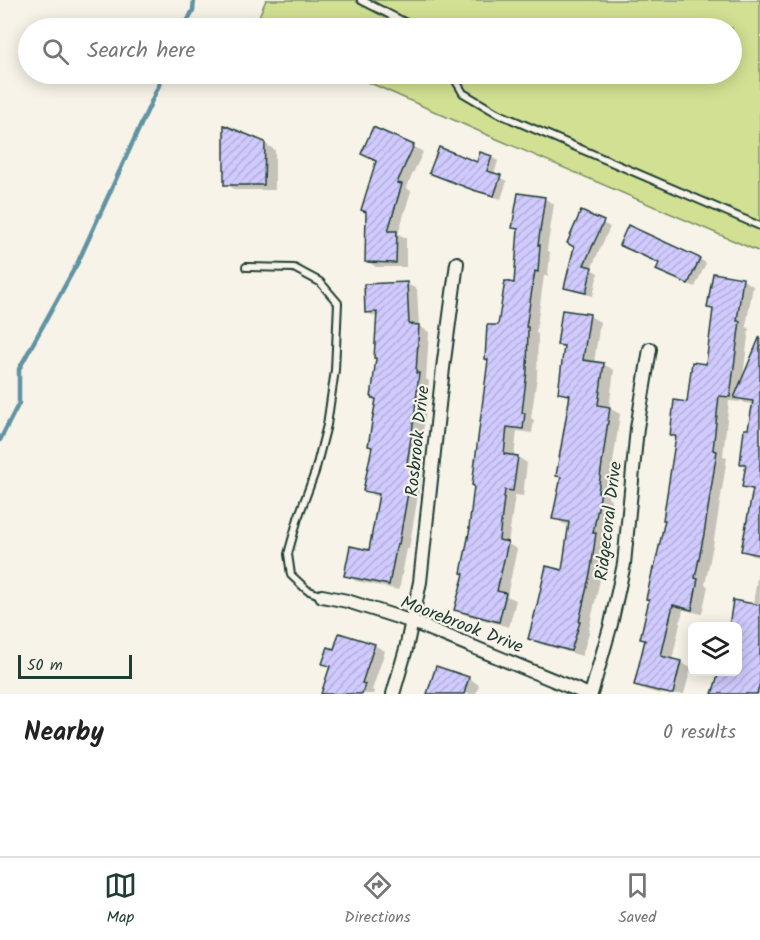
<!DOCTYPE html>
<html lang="en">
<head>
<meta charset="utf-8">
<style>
  body { margin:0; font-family:Kalam,sans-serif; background:#f6f6f6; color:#222 }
  .controls { position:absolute; right:18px; bottom:18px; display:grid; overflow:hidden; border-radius:9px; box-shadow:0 3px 15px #0003 }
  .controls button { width:54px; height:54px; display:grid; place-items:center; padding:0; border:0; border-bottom:2px solid #e0e0e0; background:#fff; color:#222; font:30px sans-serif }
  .scale { position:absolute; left:18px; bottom:15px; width:114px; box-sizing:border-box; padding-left:6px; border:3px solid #1f3d34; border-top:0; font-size:16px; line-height:21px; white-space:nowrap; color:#1f3d34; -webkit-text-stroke:4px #f7f3e8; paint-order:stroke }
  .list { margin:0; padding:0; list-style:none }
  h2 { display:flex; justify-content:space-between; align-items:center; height:78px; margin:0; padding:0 24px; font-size:26px }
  h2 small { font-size:20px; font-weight:400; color:#767676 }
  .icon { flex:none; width:33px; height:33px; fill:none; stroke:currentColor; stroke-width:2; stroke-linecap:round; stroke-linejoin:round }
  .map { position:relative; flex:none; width:760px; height:694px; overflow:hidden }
  .search { position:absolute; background:#fff; box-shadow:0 3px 15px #0003; left:18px; right:18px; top:18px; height:66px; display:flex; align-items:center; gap:15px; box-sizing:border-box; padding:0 21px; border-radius:33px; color:#767676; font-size:22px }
  .sheet { height:162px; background:#fff }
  nav { display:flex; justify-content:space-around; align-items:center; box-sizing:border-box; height:84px; border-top:2px solid #e0e0e0; background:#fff; font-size:16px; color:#767676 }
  nav a { display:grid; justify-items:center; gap:3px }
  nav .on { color:#1f3d34 }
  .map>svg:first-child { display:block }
</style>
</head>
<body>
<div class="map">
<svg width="760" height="694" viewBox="0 0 760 694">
  <defs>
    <pattern id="building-hatch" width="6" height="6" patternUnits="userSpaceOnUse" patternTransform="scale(1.5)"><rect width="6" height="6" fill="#d0cafd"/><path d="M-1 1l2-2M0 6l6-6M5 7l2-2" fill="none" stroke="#b2aed9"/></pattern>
  </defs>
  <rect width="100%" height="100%" fill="#f7f3e8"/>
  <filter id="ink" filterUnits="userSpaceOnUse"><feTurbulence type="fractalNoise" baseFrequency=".0167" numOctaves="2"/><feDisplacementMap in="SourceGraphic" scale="12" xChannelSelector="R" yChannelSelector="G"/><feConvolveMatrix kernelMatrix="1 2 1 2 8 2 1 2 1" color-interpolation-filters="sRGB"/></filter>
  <g filter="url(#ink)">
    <polygon fill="#d2e093" stroke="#788e64" stroke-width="1.5" points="266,0 760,0 760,252 483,133 350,74 732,74 732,28 254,28"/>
    <g fill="#0003">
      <polygon points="264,143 275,150 275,190 236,190 226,184"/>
      <polygon points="413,146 423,152 406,188 411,191 398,234 406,238 406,267 376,267 367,261 368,212"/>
      <polygon points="491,157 498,161 494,175 507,181 501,199 481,193 438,176 478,164"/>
      <polygon points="545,199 554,204 547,250 550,252 548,276 544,276 536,333 538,334 537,377 531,418 534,420 532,433 517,431 514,457 518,457 527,463 523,496 515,495 508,544 517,549 507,596 516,600 509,627 466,615 456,610 465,574 499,327 515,284 520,230 514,227"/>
      <polygon points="582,213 610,227 591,269 598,273 593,296 573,291 566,287"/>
      <polygon points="699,259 706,263 695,287 665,273 661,263"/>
      <polygon points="714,275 743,280 753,286 746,326 749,329 743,377 760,339 760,557 753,556 743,550 754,492 744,486 747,466 742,463 754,404 745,403 740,400 740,402 729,401 723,456 727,458 714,540 705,585 708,586 702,614 683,610 672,660 680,662 691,668 684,694 661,694 646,690 636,685 646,641 651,600 666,520 678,438 672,435 707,366 714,310 709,307"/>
      <polygon points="407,284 417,289 419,326 429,332 426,379 429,381 424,425 417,468 422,471 409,549 407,549 399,590 356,581 345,575 370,552 380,497 375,496 365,491 373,447 377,400 372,397 377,358 378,318 366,312"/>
      <polygon points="563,312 590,316 600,322 594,363 603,364 614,370 609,408 620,414 608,498 611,500 603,539 606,541 601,575 589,629 590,629 582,656 540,644 530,638 563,572 570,525 564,524 554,518 562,478 558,476 569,398 559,392 565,348 558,344"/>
      <polygon points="760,558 760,694 714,694 721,672 738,672 738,626 753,605"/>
      <polygon points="374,645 385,651 372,690 375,692 374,694 323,694 332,667 324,663 335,651"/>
      <polygon points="437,668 469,678 479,685 476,694 428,694"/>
    </g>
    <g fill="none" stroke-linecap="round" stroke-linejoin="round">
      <g stroke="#6093a3" stroke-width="4.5">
        <polyline points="184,28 193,10 194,0"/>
        <polyline points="0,440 19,403 19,369 78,262 164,74"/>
      </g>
    </g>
    <g fill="url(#building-hatch)" stroke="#1f3d34" stroke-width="1.5">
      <polygon points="224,125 265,142 264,185 224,185"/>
      <polygon points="373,127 414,145 397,183 402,184 388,231 397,231 396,263 365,262 366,212 361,210 376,161 361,154"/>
      <polygon points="439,147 477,162 480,152 492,156 487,171 501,175 494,196 473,190 429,173"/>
      <polygon points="518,193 545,197 538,245 540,245 538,272 535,271 526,327 528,327 527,371 522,413 525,413 523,429 507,427 504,454 518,456 513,491 505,490 499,540 508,542 497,591 506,593 499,622 454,610 464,574 461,573 470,528 469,528 474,486 472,485 488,360 485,359 487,325 498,325 505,281 514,283 518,229 512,228"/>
      <polygon points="581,211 604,221 584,265 592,267 586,293 564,288 574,247 567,243"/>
      <polygon points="628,225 700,258 688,284 656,270 659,263 619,245"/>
      <polygon points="713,273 743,278 737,321 740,321 730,397 719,396 713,450 717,451 704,534 695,578 698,579 692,610 673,605 661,656 681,661 673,694 670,694 634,685 645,640 640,639 649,600 646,599 653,568 654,569 665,520 663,520 676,436 670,436 674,400 687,402 692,362 706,364 713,309 707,308"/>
      <polygon points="407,282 409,324 419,325 416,373 419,373 414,419 407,463 413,464 399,544 397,544 389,585 344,576 350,546 369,550 379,494 363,491 372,447 368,446 376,399 371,398 376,358 374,358 377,312 365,313 364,284"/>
      <polygon points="562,310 590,314 583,360 604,363 598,405 610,407 598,492 601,492 593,533 596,533 591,569 579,622 580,622 571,651 528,639 537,605 546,566 562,570 569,522 552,519 561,477 556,476 570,395 558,393 564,346 557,345"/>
      <polygon points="760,336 760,555 741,551 753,489 742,487 746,464 740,464 744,429 748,429 753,401 734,398"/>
      <polygon points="733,600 760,605 760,683 757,694 712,694 719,672 738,672 738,627 729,627"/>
      <polygon points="339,633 375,644 362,683 365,684 362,694 321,694 330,666 322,664 328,647 334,649"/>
      <polygon points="436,666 469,677 464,694 427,694"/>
    </g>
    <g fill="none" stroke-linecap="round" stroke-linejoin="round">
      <g stroke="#1f3d34" stroke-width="10">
        <g id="lane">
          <polyline points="361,0 416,28"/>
          <polyline points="452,74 463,93 497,113 760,226"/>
          <polyline points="246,267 294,268 320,282 338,303 335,370 327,425 315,472 298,518 288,554 291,575 307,590 322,596"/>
        </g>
      </g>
      <g stroke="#1f3d34" stroke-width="16">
        <g id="street">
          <polyline points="322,596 347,601 413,622 587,694"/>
          <polyline points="393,694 406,649 420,582 443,368 457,263"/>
          <polyline points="591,694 611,624 624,564 637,428 650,349"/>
        </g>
      </g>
      <use href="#lane" stroke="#f7f3e8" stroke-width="6"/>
      <use href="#street" stroke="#f7f3e8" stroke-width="12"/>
    </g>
  </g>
  <g text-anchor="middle" stroke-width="4.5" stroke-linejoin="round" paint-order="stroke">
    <g font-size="18" fill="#1f3d34" stroke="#f7f3e8">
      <text transform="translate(417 441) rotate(-84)" y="6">Rosbrook Drive</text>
      <text transform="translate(608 521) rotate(-83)" y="6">Ridgecoral Drive</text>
      <text transform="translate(462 624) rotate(21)" y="6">Moorebrook Drive</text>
    </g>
  </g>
</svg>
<div class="controls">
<button><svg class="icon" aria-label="layers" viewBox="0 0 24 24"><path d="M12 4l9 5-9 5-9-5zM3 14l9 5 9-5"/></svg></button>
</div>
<div class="scale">50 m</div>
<div class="search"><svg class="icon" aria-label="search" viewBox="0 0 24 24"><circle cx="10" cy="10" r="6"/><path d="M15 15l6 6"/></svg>Search here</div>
</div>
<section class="sheet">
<h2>Nearby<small>0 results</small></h2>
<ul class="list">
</ul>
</section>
<nav>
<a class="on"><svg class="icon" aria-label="map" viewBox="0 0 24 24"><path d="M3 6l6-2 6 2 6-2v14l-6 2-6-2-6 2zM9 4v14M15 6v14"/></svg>Map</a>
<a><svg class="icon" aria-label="directions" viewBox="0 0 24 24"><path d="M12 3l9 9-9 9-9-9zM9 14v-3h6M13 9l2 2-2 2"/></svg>Directions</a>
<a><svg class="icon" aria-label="saved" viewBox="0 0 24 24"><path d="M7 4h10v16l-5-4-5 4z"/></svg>Saved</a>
</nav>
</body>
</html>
